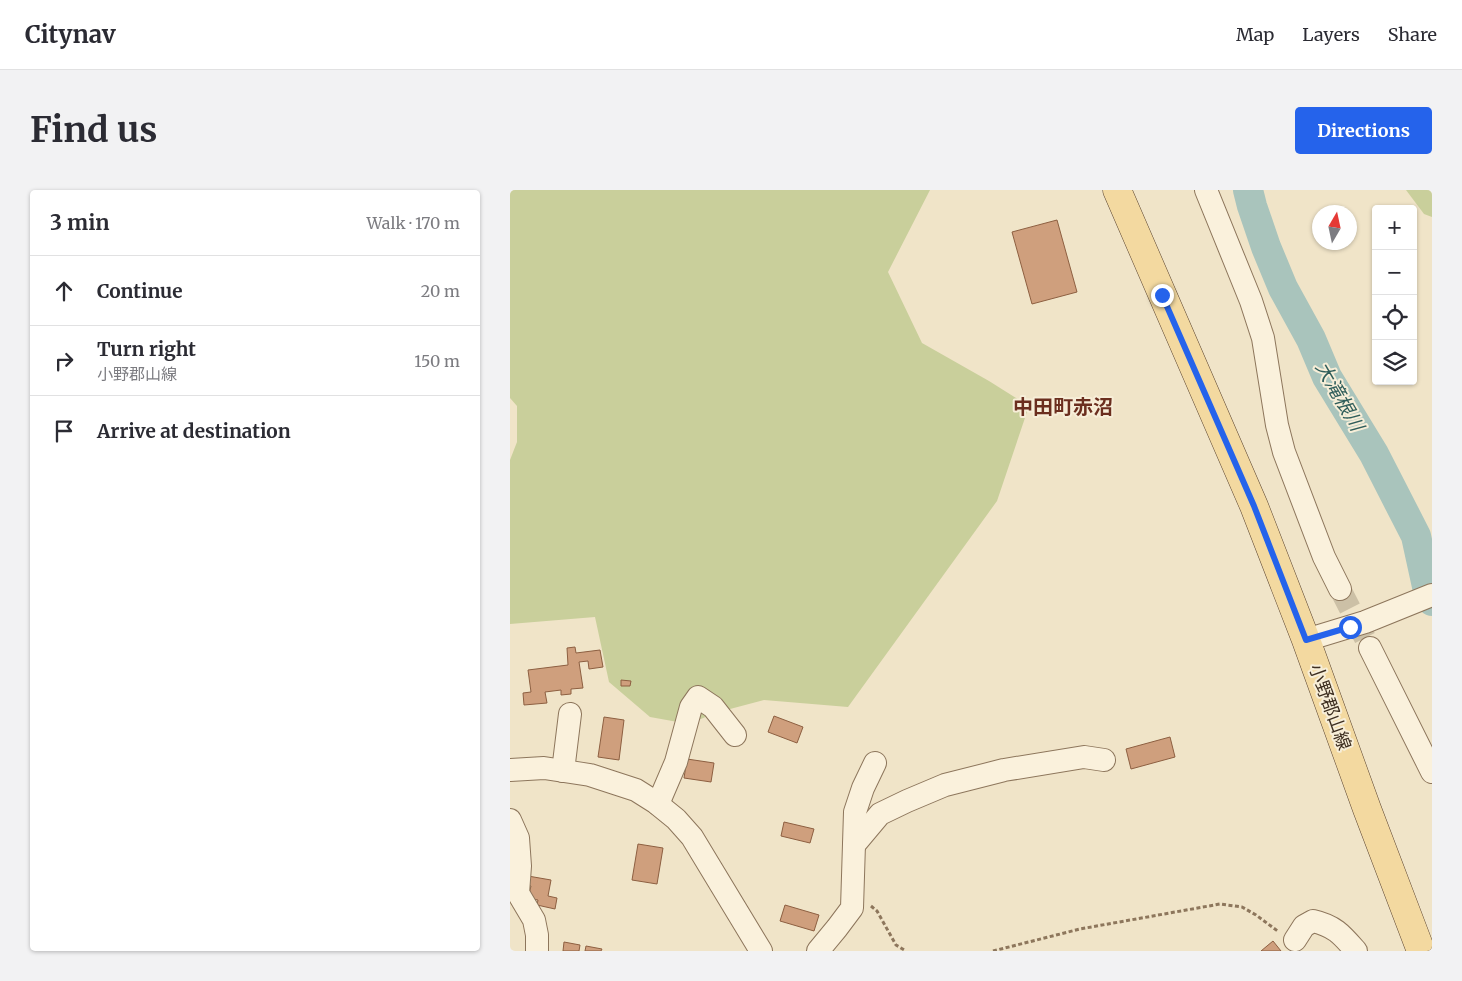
<!DOCTYPE html>
<html lang="en">
<head>
<meta charset="utf-8">
<style>
  body { margin:0; font-family:Merriweather,"Noto Sans JP",serif; background:#f2f2f3; color:#2b2b33 }
  .controls { position:absolute; right:15px; top:15px; display:grid; overflow:hidden; border-radius:5px; box-shadow:0 1px 4px #0004 }
  .controls button { width:45px; height:45px; display:grid; place-items:center; padding:0; border:0; border-bottom:1px solid #e1e1e2; background:#fff; color:#2b2b33; font:25px sans-serif }
  .compass { position:absolute; left:802px; top:15px; width:45px; height:45px; border-radius:50%; background:#fff; box-shadow:0 1px 4px #0004; rotate:9deg }
  .stop { position:absolute; width:15px; height:15px; margin:-11px; border:4px solid #2563eb; border-radius:50%; background:#fff }
  .stop.end { background:#2563eb; border-color:#fff; box-shadow:0 1px 5px #0008 }
  .list { margin:0; padding:0; list-style:none }
  h2 { display:flex; justify-content:space-between; align-items:center; height:65px; margin:0; padding:0 20px; font-size:21px }
  h2 small { font-size:16px; font-weight:400; color:#7c7c81 }
  .list li { display:grid; grid-template-columns:32px 1fr auto; gap:15px; align-items:center; box-sizing:border-box; height:70px; padding:0 20px; border-top:1px solid #e1e1e2 }
  .list b { display:block; font-size:19px; white-space:nowrap }
  .list p { margin:0; font-size:16px; white-space:nowrap; color:#7c7c81 }
  .list em { font-size:16px; font-style:normal; color:#7c7c81 }
  .icon { flex:none; width:28px; height:28px; fill:none; stroke:currentColor; stroke-width:2; stroke-linecap:round; stroke-linejoin:round }
  .map { position:relative; flex:none; width:922px; height:761px; overflow:hidden; border-radius:5px }
  header { display:flex; align-items:center; gap:30px; box-sizing:border-box; height:70px; padding:0 25px; background:#fff; border-bottom:1px solid #e1e1e2 }
  header strong { font-size:24px }
  nav { display:flex; gap:28px; margin-inline-start:auto; font-size:18px }
  .intro { display:flex; align-items:center; justify-content:space-between; box-sizing:border-box; height:120px; padding:0 30px }
  h1 { margin:0; font-size:35px }
  .button { padding:12px 22px; border-radius:5px; background:#2563eb; color:#fff; font-size:18px; font-weight:700 }
  main { display:flex; gap:30px; padding:0 30px }
  aside { flex:1; background:#fff; border-radius:5px; box-shadow:0 1px 4px #0004 }
  .map>svg:first-child { display:block }
</style>
</head>
<body>
<header>
<strong>Citynav</strong>
<nav><a>Map</a><a>Layers</a><a>Share</a></nav>
</header>
<div class="intro"><h1>Find us</h1><a class="button">Directions</a></div>
<main>
<aside>
<h2>3 min<small>Walk · 170 m</small></h2>
<ul class="list">
<li><svg class="icon" aria-label="ahead" viewBox="0 0 24 24"><path d="M12 20V5M6 11l6-6 6 6"/></svg><div><b>Continue</b></div><em>20 m</em></li>
<li><svg class="icon" aria-label="right" viewBox="0 0 24 24"><path d="M7 20v-9h11M14 6l5 5-5 5"/></svg><div><b>Turn right</b><p>小野郡山線</p></div><em>150 m</em></li>
<li><svg class="icon" aria-label="arrive" viewBox="0 0 24 24"><path d="M6 21V4h12l-3 4 3 4H6"/></svg><div><b>Arrive at destination</b></div></li>
</ul>
</aside>
<div class="map">
<svg width="922" height="761" viewBox="0 0 922 761">
  <rect width="100%" height="100%" fill="#f0e4c8"/>
  <g fill="#c9cf9b">
    <polygon points="0,0 420,0 378,82 412,153 479,191 519,216 487,311 338,517 254,510 205,523 179,534 140,527 99,492 85,427 0,434 0,270 7,252 7,216 0,208"/>
    <polygon points="896,0 922,0 922,27 914,24"/>
  </g>
  <g fill="none" stroke-linecap="round" stroke-linejoin="round">
    <polyline stroke="#a9c4bc" stroke-width="30" points="738,0 742,16 756,57 773,98 801,149 817,187 864,264 906,346 918,401 922,411"/>
  </g>
  <g fill="#cf9f7d" stroke="#8d5f41">
    <polygon points="547,30 567,102 522,114 502,42"/>
    <polygon points="65,457 66,463 90,460 93,477 79,479 78,471 69,472 73,498 61,499 61,504 51,505 51,500 35,502 37,513 14,515 13,503 21,502 18,480 58,475 57,458"/>
    <polygon points="111,490 121,491 120,496 111,496"/>
    <polygon points="264,526 293,537 287,553 258,542"/>
    <polygon points="94,527 114,530 109,570 88,567"/>
    <polygon points="660,547 665,567 621,579 616,559"/>
    <polygon points="177,569 204,573 201,592 174,588"/>
    <polygon points="274,632 304,639 300,653 271,646"/>
    <polygon points="128,654 153,658 147,694 122,690"/>
    <polygon points="18,686 41,690 38,706 47,708 45,719 27,715 28,710 18,708 21,696 16,695"/>
    <polygon points="275,715 309,725 304,741 270,731"/>
    <polygon points="763,751 771,761 751,761"/>
    <polygon points="54,752 70,755 69,761 53,761"/>
    <polygon points="76,756 92,759 91,761 75,761"/>
  </g>
  <g fill="none" stroke-linecap="round" stroke-linejoin="round">
    <polyline stroke="#ccc0a6" stroke-width="22" stroke-dasharray="22 11" stroke-linecap="butt" points="830,399 860,458"/>
    <g stroke="#8d765c" stroke-width="24">
      <g id="minor">
        <polyline points="696,0 741,111 753,148 767,235 774,262 814,367 830,399"/>
        <polyline points="796,450 855,432 922,405"/>
        <polyline points="860,458 922,582"/>
        <polyline points="0,580 34,578 80,585 126,600 145,612 166,629 182,647 251,761"/>
        <polyline points="53,581 60,524"/>
        <polyline points="148,614 166,572 181,517 188,507 203,517 225,545"/>
        <polyline points="0,630 8,648 10,676 8,703 24,730 27,745 27,761"/>
        <polyline points="344,655 370,624 397,611 435,595 494,580 574,567 594,570"/>
        <path d="M 785,750 L 794,736 L 803,731 C 825,736 832,745 846,761"/>
        <polyline points="308,761 327,738 342,718 345,622 353,598 365,573"/>
      </g>
    </g>
    <g stroke="#5b4430" stroke-width="29">
      <polyline id="major" points="607,0 744,316 796,450 857,619 911,761"/>
    </g>
    <g stroke="#8d765c" stroke-width="3" stroke-dasharray="4 2.5" stroke-linecap="butt">
      <polyline points="361,716 367,721 386,755 396,761"/>
      <polyline points="483,761 570,739 710,714 732,717 746,725 769,742"/>
    </g>
    <use href="#minor" stroke="#faf1dc" stroke-width="22"/>
    <use href="#major" stroke="#f3d9a0" stroke-width="28"/>
  </g>
  <g fill="none" stroke-linecap="round" stroke-linejoin="round">
    <polyline stroke="#2563eb" stroke-width="6" points="652,105 744,316 796,450 840,437"/>
  </g>
  <g text-anchor="middle" stroke-width="4" stroke-linejoin="round" paint-order="stroke">
    <g font-size="18" fill="#3d2e20" stroke="#f7eed8">
      <text transform="translate(820 517) rotate(70)" y="6">小野郡山線</text>
    </g>
    <g font-size="19" font-style="italic" fill="#2f5d5a" stroke="#f7eed8">
      <text transform="translate(830 206) rotate(60)" y="7">大滝根川</text>
    </g>
    <g font-size="20" font-weight="bold" fill="#6b2e1e" stroke="#f7eed8">
      <text x="553" y="224">中田町赤沼</text>
    </g>
  </g>
</svg>
<div class="controls">
<button>+</button>
<button>−</button>
<button><svg class="icon" aria-label="locate" viewBox="0 0 24 24"><circle cx="12" cy="12" r="6"/><path d="M12 2v4M12 18v4M2 12h4M18 12h4"/></svg></button>
<button><svg class="icon" aria-label="layers" viewBox="0 0 24 24"><path d="M12 4l9 5-9 5-9-5zM3 14l9 5 9-5"/></svg></button>
</div>
<svg class="compass" viewBox="-18 -18 36 36"><path d="M0-13l5 13h-10z" fill="#e53935"/><path d="M0 13l5-13h-10z" fill="#7c7c81"/></svg>
<div class="stop" style="left:840px;top:437px"></div>
<div class="stop end" style="left:652px;top:105px"></div>
</div>
</main>
</body>
</html>
